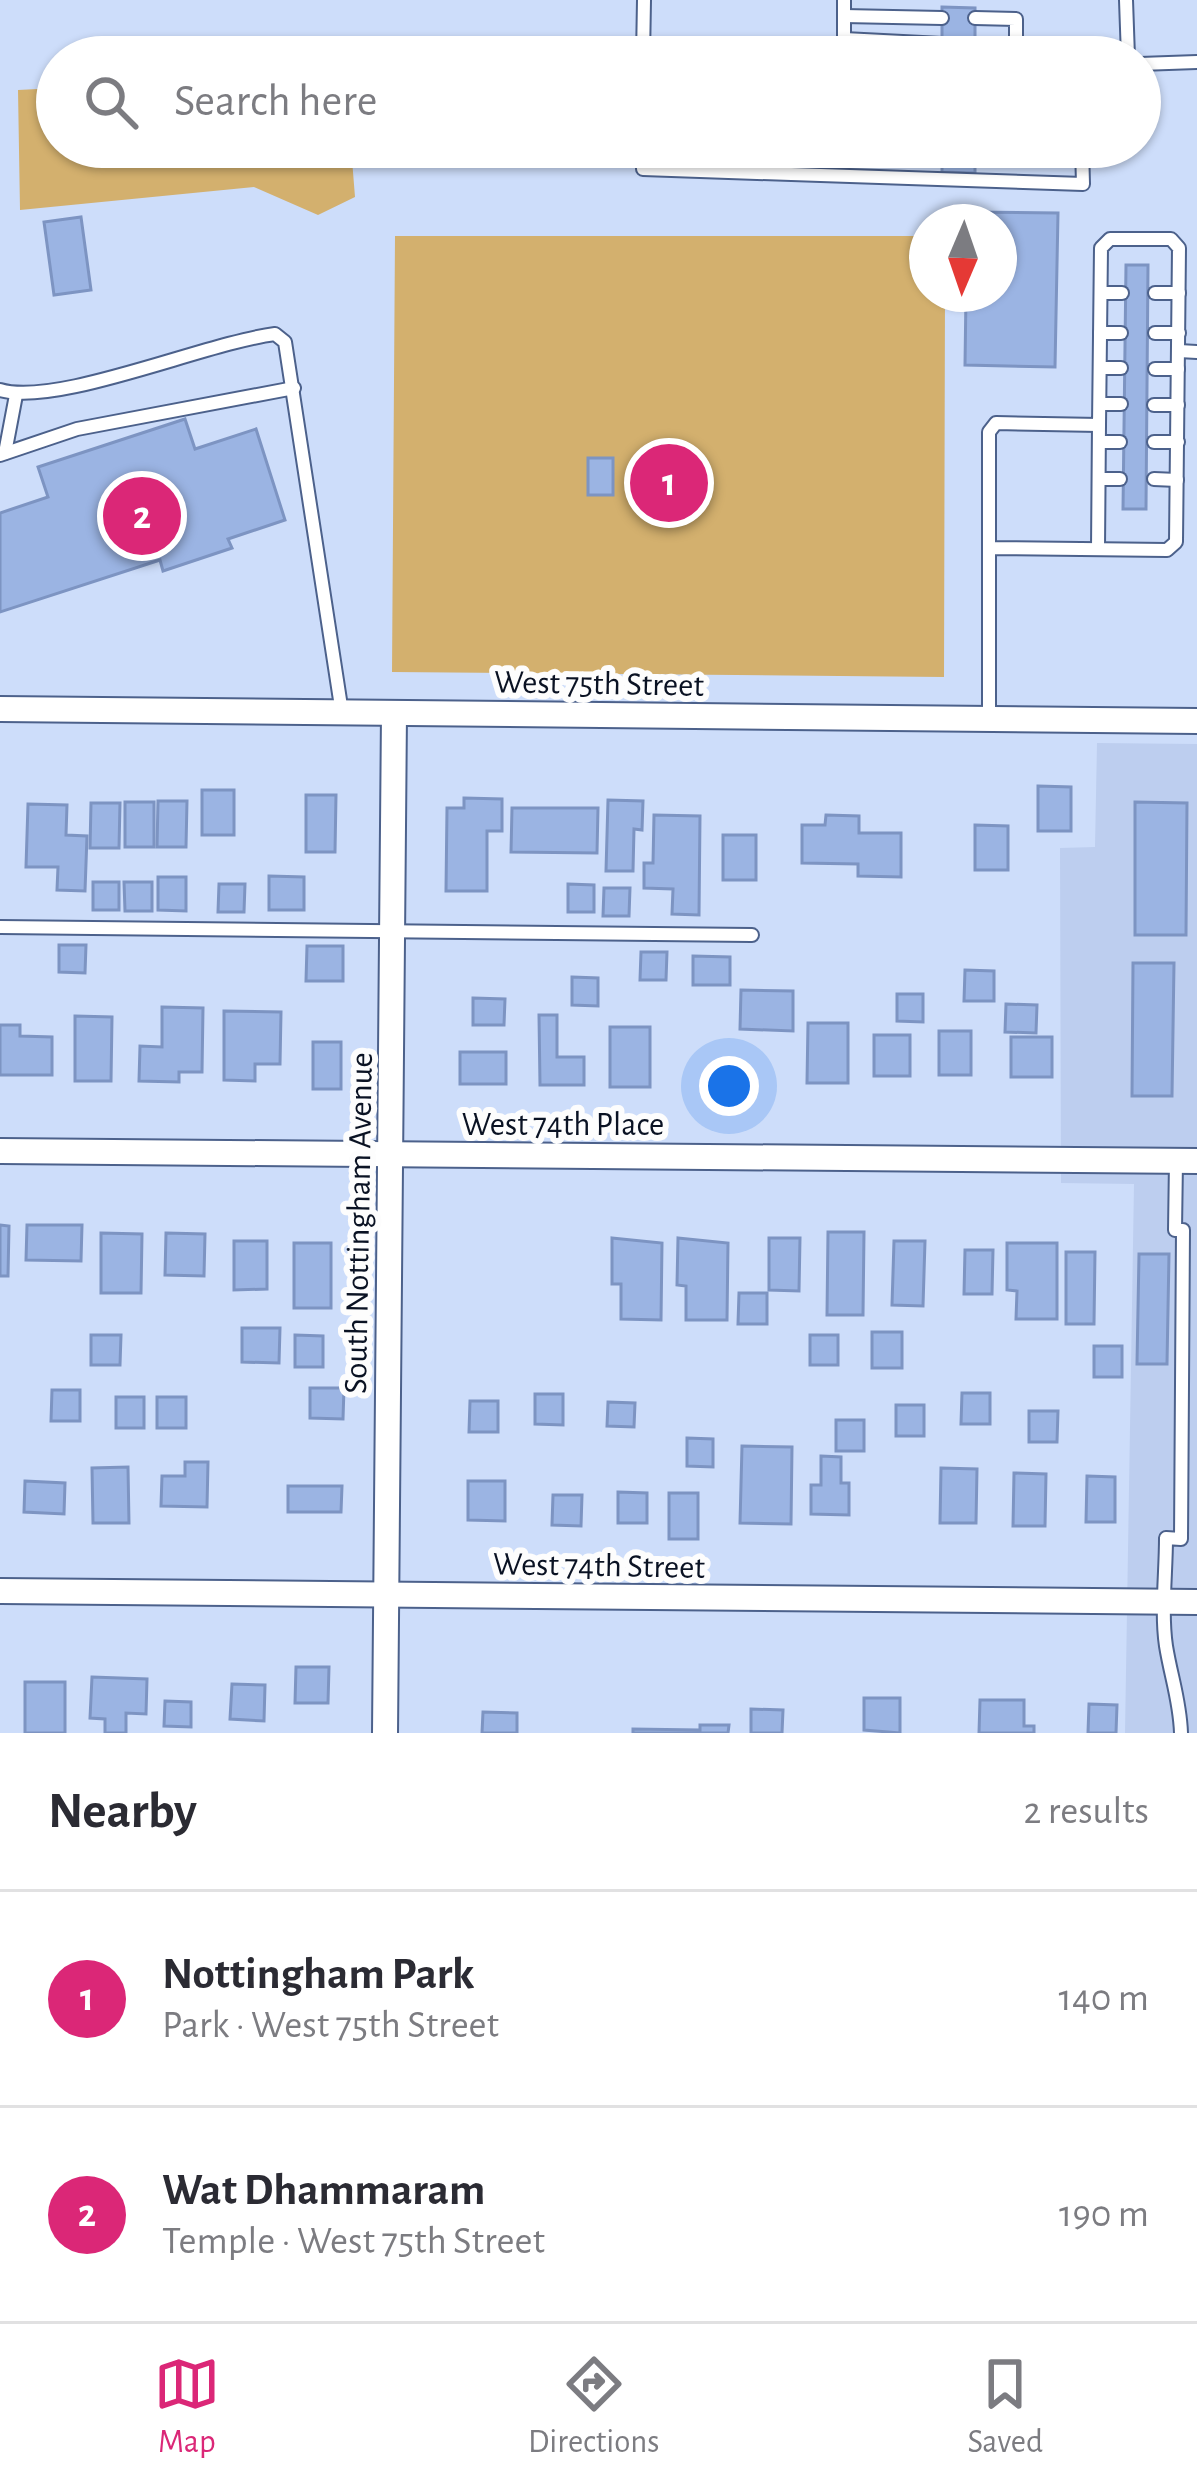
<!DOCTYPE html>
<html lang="en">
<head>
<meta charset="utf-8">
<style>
  body { margin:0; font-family:"Alegreya Sans",sans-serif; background:#f2f2f3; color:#2b2b33 }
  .compass { position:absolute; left:909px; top:204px; width:108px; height:108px; border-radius:50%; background:#fff; box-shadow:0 3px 9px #0004; rotate:182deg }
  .you { position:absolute; left:729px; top:1086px; width:42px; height:42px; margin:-30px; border:9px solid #fff; border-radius:50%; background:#1a73e8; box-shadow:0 0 0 18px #1a73e833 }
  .badge { display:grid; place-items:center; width:78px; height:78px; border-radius:50%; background:#db2777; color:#fff; font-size:39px; font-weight:700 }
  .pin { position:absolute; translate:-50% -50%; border:6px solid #fff; box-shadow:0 3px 12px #0006 }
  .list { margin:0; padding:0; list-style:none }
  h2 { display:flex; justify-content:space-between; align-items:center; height:156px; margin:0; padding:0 48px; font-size:51px }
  h2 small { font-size:39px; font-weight:400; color:#7c7c81 }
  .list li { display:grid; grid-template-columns:78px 1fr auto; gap:36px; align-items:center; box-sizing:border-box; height:216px; padding:0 48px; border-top:3px solid #e1e1e2 }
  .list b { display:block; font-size:45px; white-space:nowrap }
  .list p { margin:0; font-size:39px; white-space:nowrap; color:#7c7c81 }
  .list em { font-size:39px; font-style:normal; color:#7c7c81 }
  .icon { flex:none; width:66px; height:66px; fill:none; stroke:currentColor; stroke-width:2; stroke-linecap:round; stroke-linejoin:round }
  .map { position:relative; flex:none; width:1197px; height:1733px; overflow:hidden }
  .search { position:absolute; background:#fff; box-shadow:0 3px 9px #0004; left:36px; right:36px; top:36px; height:132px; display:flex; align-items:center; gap:30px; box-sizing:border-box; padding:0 42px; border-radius:66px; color:#7c7c81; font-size:45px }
  .sheet { height:588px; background:#fff }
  nav { display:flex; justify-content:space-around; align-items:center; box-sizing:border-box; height:168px; border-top:3px solid #e1e1e2; background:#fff; font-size:33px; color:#7c7c81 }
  nav a { display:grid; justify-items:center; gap:6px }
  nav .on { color:#db2777 }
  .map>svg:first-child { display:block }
</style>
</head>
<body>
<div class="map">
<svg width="1197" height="1733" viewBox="0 0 1197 1733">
  <rect width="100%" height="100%" fill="#cdddfa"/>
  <polygon fill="#bdceef" points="1097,743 1197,744 1197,1733 1125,1733 1134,1184 1061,1183 1060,848 1095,847"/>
  <g fill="#d3b06e">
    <polygon points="57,88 57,147 351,147 355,197 318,215 254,187 20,210 18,90"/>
    <polygon points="395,236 927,236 927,294 945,294 944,677 392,672"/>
  </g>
  <g fill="#9bb4e3" stroke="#7d94c2" stroke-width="3">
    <polygon points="942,7 975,8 975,57 942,57"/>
    <polygon points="942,147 975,147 975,173 942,172"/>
    <polygon points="967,212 1058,213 1055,367 965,365 966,294 999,294 999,222 967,222"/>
    <polygon points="81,217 91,290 54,295 44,222"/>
    <polygon points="1126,265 1148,265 1146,509 1123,509"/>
    <polygon points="185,419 195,449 256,429 285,520 228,539 232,548 163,571 160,560 0,612 0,513 48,497 38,467"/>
    <rect x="588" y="458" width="25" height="37"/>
    <polygon points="1038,786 1071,787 1071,831 1038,831"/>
    <rect x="202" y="790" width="32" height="45"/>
    <polygon points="306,795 336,795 335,852 306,852"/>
    <polygon points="464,798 502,799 502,831 487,831 487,891 446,891 447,808 464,808"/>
    <polygon points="608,800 643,801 642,830 634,829 633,871 606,871"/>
    <polygon points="158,801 187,801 186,847 157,847"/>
    <rect x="125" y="802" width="29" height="45"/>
    <polygon points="1135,802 1187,803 1186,935 1135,935"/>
    <polygon points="91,803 120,803 119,848 90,848"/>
    <polygon points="28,804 67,805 66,835 87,836 85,891 57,890 58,867 26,867"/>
    <polygon points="512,808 598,808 597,853 511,852"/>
    <polygon points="654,815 700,816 699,915 672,914 673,889 644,888 644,863 653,863"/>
    <polygon points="826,815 859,816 859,833 901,833 901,877 858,876 858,864 802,863 802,825 825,825"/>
    <polygon points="975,825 1008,826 1008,870 975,870"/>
    <rect x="723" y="835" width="33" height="45"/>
    <polygon points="269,876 304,877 304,910 269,910"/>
    <polygon points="158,877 186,877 186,911 158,910"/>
    <rect x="93" y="882" width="26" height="28"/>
    <polygon points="124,882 152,882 152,911 125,911"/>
    <polygon points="219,884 245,884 244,912 218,912"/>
    <polygon points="568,884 594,885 594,912 568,912"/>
    <polygon points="604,888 630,888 629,916 603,916"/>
    <polygon points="59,945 86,945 85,973 59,972"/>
    <polygon points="307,946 343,946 343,981 306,981"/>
    <polygon points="641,952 667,952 666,980 640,980"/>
    <polygon points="693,956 730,957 730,985 693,985"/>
    <polygon points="1133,963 1174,963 1172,1096 1132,1096"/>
    <polygon points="965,970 994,971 994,1001 964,1001"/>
    <polygon points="572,977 598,978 598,1006 572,1005"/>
    <polygon points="741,990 793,991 793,1031 740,1029"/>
    <polygon points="897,994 923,994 923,1022 897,1021"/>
    <polygon points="473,998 505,999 504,1025 473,1025"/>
    <polygon points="1006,1004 1037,1005 1036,1033 1005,1032"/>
    <polygon points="162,1007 203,1008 202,1072 179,1072 179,1082 139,1081 140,1046 162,1047"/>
    <polygon points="224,1011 281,1012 280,1064 255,1064 255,1081 224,1080"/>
    <polygon points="539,1015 557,1015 557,1057 584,1057 584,1085 540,1085"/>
    <polygon points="75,1016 112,1017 111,1081 75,1081"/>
    <polygon points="808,1023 848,1023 848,1083 807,1083"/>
    <polygon points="0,1025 20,1025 20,1036 52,1037 52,1075 0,1075"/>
    <rect x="610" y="1027" width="40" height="60"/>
    <rect x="939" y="1031" width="32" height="44"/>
    <rect x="874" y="1035" width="36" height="41"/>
    <rect x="1011" y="1037" width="41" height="40"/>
    <rect x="313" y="1042" width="28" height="47"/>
    <rect x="460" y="1052" width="46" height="32"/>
    <polygon points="0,1225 9,1226 8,1276 0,1276"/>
    <polygon points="27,1225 82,1225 81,1261 26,1260"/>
    <polygon points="828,1232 864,1232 863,1315 827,1315"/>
    <polygon points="101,1233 142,1234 141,1293 101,1293"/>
    <polygon points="166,1233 205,1234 204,1276 165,1275"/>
    <polygon points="612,1238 662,1243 661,1320 621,1319 621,1284 612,1284"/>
    <polygon points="678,1238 728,1243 727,1320 686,1320 686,1286 677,1285"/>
    <polygon points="769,1238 800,1238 799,1291 769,1290"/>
    <polygon points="234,1241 267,1241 267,1289 234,1290"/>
    <polygon points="894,1241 925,1241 923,1306 892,1305"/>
    <rect x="294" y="1243" width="37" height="65"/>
    <polygon points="1007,1243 1057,1243 1057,1319 1016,1319 1017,1291 1007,1290"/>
    <polygon points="965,1250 993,1250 992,1294 964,1294"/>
    <polygon points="1066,1252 1095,1252 1094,1324 1066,1324"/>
    <polygon points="1139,1254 1169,1254 1167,1364 1137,1364"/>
    <polygon points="739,1293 767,1293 767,1324 738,1324"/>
    <polygon points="242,1328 280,1328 279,1363 242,1362"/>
    <rect x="872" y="1332" width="30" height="36"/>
    <polygon points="91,1335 121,1335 120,1365 91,1365"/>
    <polygon points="295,1335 323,1336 323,1367 295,1367"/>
    <rect x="810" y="1335" width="28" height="30"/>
    <rect x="1094" y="1346" width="28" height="31"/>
    <polygon points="310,1388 344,1388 343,1419 310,1418"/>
    <polygon points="52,1390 80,1390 80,1421 51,1421"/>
    <polygon points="962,1393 990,1393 990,1424 961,1424"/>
    <polygon points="535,1394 563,1394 563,1425 535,1424"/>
    <rect x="116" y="1397" width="28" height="31"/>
    <rect x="157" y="1397" width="29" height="31"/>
    <polygon points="470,1401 498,1401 498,1432 469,1432"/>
    <polygon points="608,1402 635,1403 634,1427 607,1426"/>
    <rect x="896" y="1405" width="28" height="31"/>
    <polygon points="1029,1411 1058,1411 1057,1442 1029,1442"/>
    <rect x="836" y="1420" width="28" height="31"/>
    <polygon points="687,1438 713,1439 713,1467 687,1466"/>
    <polygon points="742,1446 792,1447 791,1524 740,1523"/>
    <polygon points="821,1456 841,1457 841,1483 849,1483 849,1515 811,1514 811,1485 821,1485"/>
    <polygon points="185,1462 208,1462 207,1507 161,1506 162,1476 185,1476"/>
    <polygon points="128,1467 129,1523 93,1523 92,1468"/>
    <polygon points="941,1468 977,1469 976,1523 940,1523"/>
    <polygon points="1014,1473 1046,1474 1045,1526 1013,1526"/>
    <polygon points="1087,1476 1115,1477 1115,1522 1086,1522"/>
    <polygon points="25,1481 65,1483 64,1514 24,1512"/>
    <polygon points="468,1481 505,1481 505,1521 468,1520"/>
    <polygon points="288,1486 342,1486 341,1512 288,1512"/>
    <polygon points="618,1492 647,1493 647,1523 618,1523"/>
    <rect x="669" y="1493" width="29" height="46"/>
    <polygon points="553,1495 582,1495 581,1526 552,1525"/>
    <polygon points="296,1667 329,1667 328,1703 295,1703"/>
    <polygon points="92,1677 147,1679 146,1714 126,1713 126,1733 105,1733 105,1719 90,1718"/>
    <rect x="25" y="1682" width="40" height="51"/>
    <polygon points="232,1684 265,1685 264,1721 230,1719"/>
    <polygon points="864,1698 900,1698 900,1733 864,1730"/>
    <polygon points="980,1700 1024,1700 1024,1726 1034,1726 1034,1733 979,1733"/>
    <polygon points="165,1701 191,1702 191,1727 164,1726"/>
    <polygon points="1089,1704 1117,1705 1116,1733 1088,1733"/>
    <polygon points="751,1709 783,1710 782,1733 751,1733"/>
    <polygon points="483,1712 517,1713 517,1733 482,1733"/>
    <polygon points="700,1725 729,1725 728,1733 633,1733 633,1729 700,1730"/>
  </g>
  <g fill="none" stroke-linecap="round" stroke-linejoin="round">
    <g stroke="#4c618b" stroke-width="16">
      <g id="lane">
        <polyline points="1126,0 1128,57"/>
        <polyline points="844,16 942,18"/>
        <polyline points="975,18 1016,19 1016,57"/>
        <polyline points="844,39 942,44"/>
        <polyline points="975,44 1016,45"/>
        <polyline points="643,57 644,0"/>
        <polyline points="844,57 844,0"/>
        <polyline points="1140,64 1197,62"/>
        <polyline points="643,147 643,169 1083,184 1082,147"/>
        <polyline points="844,151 942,153"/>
        <polyline points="975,154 1016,155"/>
        <polyline points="1101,293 1122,293"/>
        <polyline points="1155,293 1179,293"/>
        <polyline points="1100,333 1121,333"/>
        <polyline points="1155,333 1179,333"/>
        <polyline points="1179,351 1197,352"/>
        <polyline points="1100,368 1121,368"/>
        <polyline points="1155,369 1178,369"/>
        <path d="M 0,390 C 57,407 205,343 275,334 L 285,342 L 342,713"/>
        <polyline points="1100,404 1121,404"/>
        <polyline points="1154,405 1178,405"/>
        <polyline points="1099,442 1120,442"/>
        <polyline points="1154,442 1178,442"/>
        <polyline points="5,453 16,395"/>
        <polyline points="0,455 77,429 294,388"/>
        <polyline points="1099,479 1120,479"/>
        <polyline points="1154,479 1177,480"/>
        <polyline points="989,548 1167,550 1176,542 1179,248 1171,239 1110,239 1101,248 1099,425 996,423 989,432 989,719"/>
        <polyline points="1098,549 1099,425"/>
        <polyline points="0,927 752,935"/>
        <path d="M 1176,1161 L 1175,1230 L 1183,1230 L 1181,1539 L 1166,1538 C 1166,1573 1161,1612 1166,1646 C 1171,1677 1180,1701 1181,1733"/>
      </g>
    </g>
    <g stroke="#4c618b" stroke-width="28">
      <g id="street">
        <polyline points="0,709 1197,721"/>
        <polyline points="0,1151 1197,1161"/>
        <polyline points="0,1591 1197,1602"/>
        <polyline points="385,1733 394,713"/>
      </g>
    </g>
    <use href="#lane" stroke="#fff" stroke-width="12"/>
    <use href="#street" stroke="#fff" stroke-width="24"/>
  </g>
  <g text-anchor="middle" stroke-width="12" stroke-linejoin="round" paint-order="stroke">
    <g font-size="33" fill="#0a1223" stroke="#fdfdfd">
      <text transform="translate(599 682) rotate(1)" y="12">West 75th Street</text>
      <text x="563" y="1135">West 74th Place</text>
      <text transform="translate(357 1223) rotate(-89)" y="12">South Nottingham Avenue</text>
      <text transform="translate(599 1564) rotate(1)" y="12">West 74th Street</text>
    </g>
  </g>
</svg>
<svg class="compass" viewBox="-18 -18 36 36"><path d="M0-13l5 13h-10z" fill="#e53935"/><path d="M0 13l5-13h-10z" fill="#7c7c81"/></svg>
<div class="you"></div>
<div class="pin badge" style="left:669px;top:483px">1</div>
<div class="pin badge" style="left:142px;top:516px">2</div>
<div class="search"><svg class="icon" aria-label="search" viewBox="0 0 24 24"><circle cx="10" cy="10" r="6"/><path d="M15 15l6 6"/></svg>Search here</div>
</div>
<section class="sheet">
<h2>Nearby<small>2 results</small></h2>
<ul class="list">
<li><span class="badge">1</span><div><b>Nottingham Park</b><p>Park · West 75th Street</p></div><em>140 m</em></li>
<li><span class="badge">2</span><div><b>Wat Dhammaram</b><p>Temple · West 75th Street</p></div><em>190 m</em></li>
</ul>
</section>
<nav>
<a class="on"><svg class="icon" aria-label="map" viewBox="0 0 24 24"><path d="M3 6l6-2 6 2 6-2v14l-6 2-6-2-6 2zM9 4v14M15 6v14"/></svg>Map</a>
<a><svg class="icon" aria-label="directions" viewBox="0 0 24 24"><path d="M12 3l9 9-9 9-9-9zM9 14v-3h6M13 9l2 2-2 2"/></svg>Directions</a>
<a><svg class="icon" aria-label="saved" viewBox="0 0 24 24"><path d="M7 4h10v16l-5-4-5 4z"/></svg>Saved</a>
</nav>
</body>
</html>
